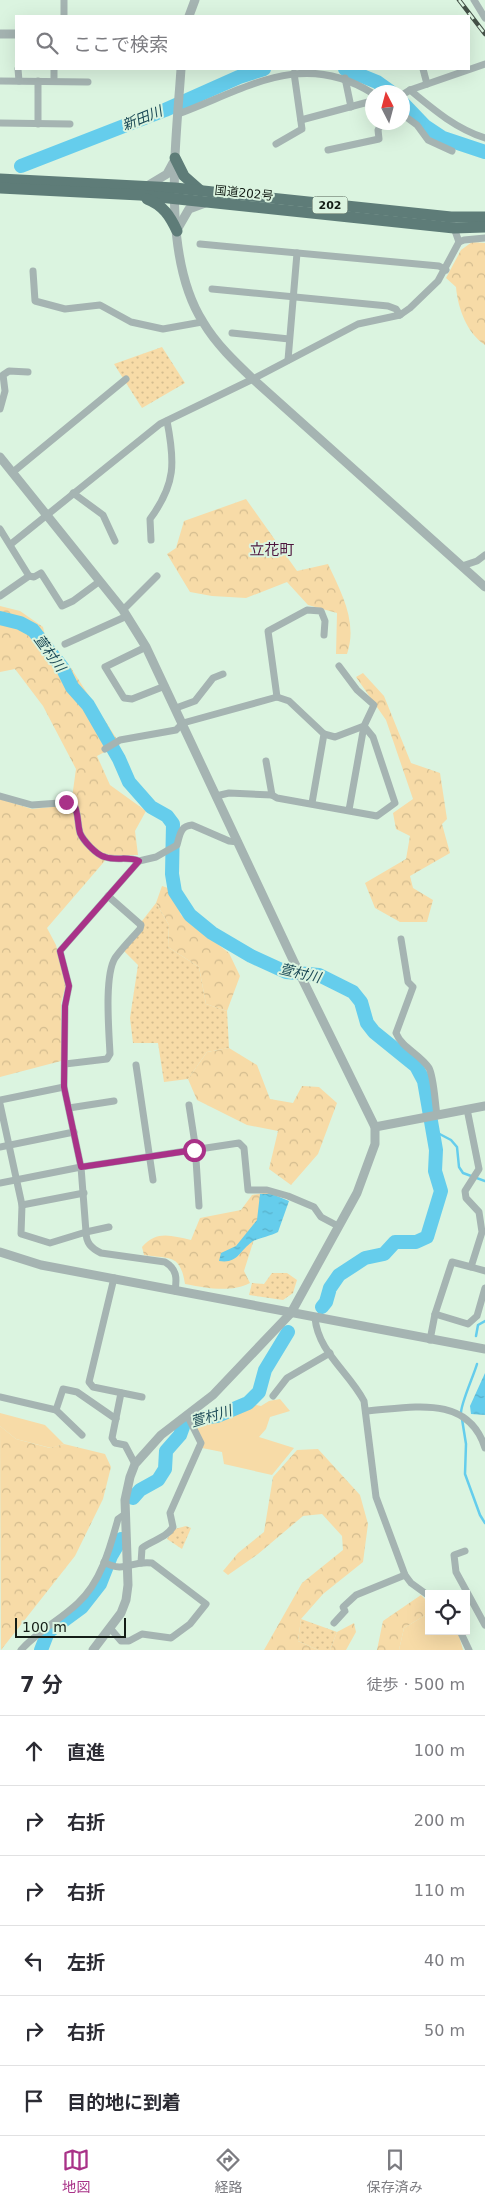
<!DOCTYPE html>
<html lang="ja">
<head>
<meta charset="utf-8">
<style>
  body { margin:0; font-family:"DejaVu Sans","Noto Sans JP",sans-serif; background:#f2f2f3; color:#2b2b33 }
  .controls { position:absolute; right:15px; bottom:15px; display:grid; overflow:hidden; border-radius:0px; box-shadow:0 5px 20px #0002 }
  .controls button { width:45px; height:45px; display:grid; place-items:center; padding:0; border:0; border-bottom:1px solid #e1e1e2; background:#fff; color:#2b2b33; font:25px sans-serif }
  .compass { position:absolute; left:365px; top:85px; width:45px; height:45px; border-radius:50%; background:#fff; box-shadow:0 5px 20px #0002; rotate:354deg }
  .scale { position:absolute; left:15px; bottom:12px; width:111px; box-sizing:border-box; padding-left:5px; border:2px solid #141d16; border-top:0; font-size:14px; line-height:18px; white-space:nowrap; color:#141d16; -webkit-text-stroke:4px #dbf4e0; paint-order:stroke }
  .stop { position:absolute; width:15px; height:15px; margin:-11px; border:4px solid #a93288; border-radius:50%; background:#fff }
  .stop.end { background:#a93288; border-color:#fff; box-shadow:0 1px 5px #0008 }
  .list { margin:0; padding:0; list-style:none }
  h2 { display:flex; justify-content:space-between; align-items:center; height:65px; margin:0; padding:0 20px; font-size:21px }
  h2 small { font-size:16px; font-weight:400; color:#7c7c81 }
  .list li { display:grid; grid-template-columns:32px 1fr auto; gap:15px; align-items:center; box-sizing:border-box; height:70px; padding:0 20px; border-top:1px solid #e1e1e2 }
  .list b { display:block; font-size:19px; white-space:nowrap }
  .list em { font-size:16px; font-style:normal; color:#7c7c81 }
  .icon { flex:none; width:28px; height:28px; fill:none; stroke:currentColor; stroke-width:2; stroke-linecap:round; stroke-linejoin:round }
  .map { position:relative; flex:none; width:485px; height:1650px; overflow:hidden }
  .search { position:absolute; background:#fff; box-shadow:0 5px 20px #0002; left:15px; right:15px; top:15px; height:55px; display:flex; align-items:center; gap:12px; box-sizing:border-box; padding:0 18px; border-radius:0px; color:#7c7c81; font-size:19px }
  .sheet { height:485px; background:#fff }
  nav { display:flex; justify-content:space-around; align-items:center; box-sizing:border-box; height:70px; border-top:1px solid #e1e1e2; background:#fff; font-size:14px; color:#7c7c81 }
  nav a { display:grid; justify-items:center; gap:2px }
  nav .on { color:#a93288 }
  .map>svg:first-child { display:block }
</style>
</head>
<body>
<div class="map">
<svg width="485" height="1650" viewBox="0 0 485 1650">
  <defs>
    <pattern id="forest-crowns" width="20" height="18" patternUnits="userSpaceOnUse" patternTransform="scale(1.25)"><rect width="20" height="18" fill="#f7dba7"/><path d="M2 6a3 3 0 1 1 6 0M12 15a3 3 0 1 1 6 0" fill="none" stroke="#d3bc8f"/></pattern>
    <pattern id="park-dots" width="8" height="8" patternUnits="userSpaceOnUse" patternTransform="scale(1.25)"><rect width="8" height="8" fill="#f7dba7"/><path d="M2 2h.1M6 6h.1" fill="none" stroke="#d3bc8f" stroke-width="1.8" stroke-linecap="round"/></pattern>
    <pattern id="water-ripples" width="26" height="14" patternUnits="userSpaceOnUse" patternTransform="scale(1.25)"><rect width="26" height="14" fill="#65cdec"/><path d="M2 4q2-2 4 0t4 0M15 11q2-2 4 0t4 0" fill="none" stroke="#57b0ca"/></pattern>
  </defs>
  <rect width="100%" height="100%" fill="#dbf4e0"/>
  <g fill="#f7dba7">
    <polygon points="280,1399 290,1411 270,1417 266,1429 259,1437 294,1448 272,1475 224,1464 222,1452 202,1448 193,1422 225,1417 251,1404 261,1406 269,1401"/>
    <polygon points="0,1413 45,1425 64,1444 51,1448 16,1439 0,1426"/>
    <polygon points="429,1613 429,1631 455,1631 459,1636 463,1650 399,1650 404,1628"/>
  </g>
  <g fill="url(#forest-crowns)">
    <path d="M 472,242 L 485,243 L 485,345 C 467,333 458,309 456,287 L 446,278 L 461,250 Z"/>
    <path d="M 246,499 L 297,571 L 328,564 C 341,592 358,622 347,654 L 336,654 L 337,613 L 308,605 L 287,582 L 246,598 L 212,596 L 190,592 L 167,554 L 176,548 L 184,521 Z"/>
    <polygon points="0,606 20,611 43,627 46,640 65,669 71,668 120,744 97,756 110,785 146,811 135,831 138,855 109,856 47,928 56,945 66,985 61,1003 61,1061 0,1077 0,799 32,809 71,805 76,769 43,706 15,669 0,672"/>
    <polygon points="363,673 384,696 411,763 440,773 447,819 442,824 450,853 410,876 413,888 433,900 427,922 400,922 375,908 365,883 406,859 410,836 396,829 393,813 413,799 386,720 356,677"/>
    <polygon points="162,886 171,889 181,915 229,953 240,976 227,1011 206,1004 199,967 168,947 169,925 156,903"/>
    <polygon points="229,1048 257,1065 270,1099 293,1103 302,1086 319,1087 337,1103 318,1154 291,1185 269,1169 278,1131 247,1125 197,1100 188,1079 207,1052"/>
    <path d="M 269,1192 L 244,1271 L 250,1283 C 231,1293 206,1288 185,1284 C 180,1254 171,1259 144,1255 L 142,1247 C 157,1230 171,1236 191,1240 L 200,1218 L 241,1210 L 252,1195 Z"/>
    <polygon points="0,1426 16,1439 50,1448 64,1444 105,1454 111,1467 103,1499 75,1556 1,1650"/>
    <polygon points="318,1449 360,1495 368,1524 363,1562 323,1594 301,1619 298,1641 318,1650 264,1650 302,1583 343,1550 342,1536 322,1514 303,1516 258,1554 228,1575 223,1571 238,1553 264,1532 273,1477 297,1450"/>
    <polygon points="421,1595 429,1603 429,1613 404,1628 399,1650 377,1650 383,1621"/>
    <polygon points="354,1623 356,1632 346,1650 330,1650 337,1632"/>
  </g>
  <g fill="url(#park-dots)">
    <polygon points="162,347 185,383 142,408 114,364"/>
    <polygon points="156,903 169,925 168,947 199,967 206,1004 227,1011 229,1048 207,1052 188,1079 164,1082 158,1043 133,1043 130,1018 138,965 124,951 143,928 142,921"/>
    <polygon points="272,1273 287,1273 297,1280 293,1293 283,1300 249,1295 252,1283 264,1284"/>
    <polygon points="186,1526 191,1528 182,1549 167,1539 175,1529"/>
    <polygon points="301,1619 337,1632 330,1650 318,1650 298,1641"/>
  </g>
  <g fill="url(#water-ripples)">
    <path d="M 260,1194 L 272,1194 L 289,1201 L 278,1232 C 271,1236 255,1239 252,1242 C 239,1251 238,1264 219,1261 L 221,1253 L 236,1246 L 257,1220 Z"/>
    <polygon points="485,1373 485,1415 471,1414 470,1406"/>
  </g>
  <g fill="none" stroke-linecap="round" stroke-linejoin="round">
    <g stroke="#65cdec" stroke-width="2.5">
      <polyline points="432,1130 451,1140 457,1147 459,1167 463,1173 485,1181"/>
      <polyline points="476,1336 478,1325 485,1321"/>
      <path d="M 461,1414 C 460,1405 474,1375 477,1364"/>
      <polyline points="462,1419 466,1444 465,1474 480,1515 485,1523"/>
    </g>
    <g stroke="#65cdec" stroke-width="14">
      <polyline points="345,69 377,82 391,92"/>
      <polyline points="402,102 425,126 443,138 485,152"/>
      <polyline points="21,166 165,110 239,77 264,69"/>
      <polyline points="0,618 20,623 33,630 62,667 72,687 88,705 119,759 129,782 151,807 167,816 173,824 172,874 175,892 190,915 212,933 251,956 286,972 319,975 353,992 361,1002 367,1023 374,1032 416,1066 424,1081 436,1150 435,1171 441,1191 427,1237 416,1242 395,1242 384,1254 365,1258 339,1275 330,1288 326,1302 322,1307"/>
      <polyline points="133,1498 140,1490 158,1480 165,1469 166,1451 180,1435 184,1424 190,1419 217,1416 248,1403 259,1392 265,1370 288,1332"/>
      <polyline points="41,1650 48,1632 82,1607 100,1584 111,1556 121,1539"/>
    </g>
    <g stroke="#a5b4b2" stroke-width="7">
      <polyline points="64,0 64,16"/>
      <polyline points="474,0 485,18"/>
      <polyline points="18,69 19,81"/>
      <polyline points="54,69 54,81"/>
      <polyline points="423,69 427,84"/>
      <polyline points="345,78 351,107"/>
      <polyline points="0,81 88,82"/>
      <path d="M 410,90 C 434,110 455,128 485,138"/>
      <polyline points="402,95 410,90 485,64"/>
      <path d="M 178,114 C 246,89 302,49 372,93"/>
      <polyline points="402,114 417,125 428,140 452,151"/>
      <polyline points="301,120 372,101"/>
      <polyline points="0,123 70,124"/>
      <polyline points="38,124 38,81"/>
      <polyline points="276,144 302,129 294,73"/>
      <polyline points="328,150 379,139 378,130 382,122"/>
      <polyline points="459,242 464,240 485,238"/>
      <polyline points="200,244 439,266 446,270"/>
      <polyline points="33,271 35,301 65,309 100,305 131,322 163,329 202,322"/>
      <polyline points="212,289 388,306 396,309 400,315"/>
      <polyline points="232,333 289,339"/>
      <polyline points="288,360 297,253"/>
      <polyline points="0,409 5,391 3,375 9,371 28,372"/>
      <polyline points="13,472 126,379"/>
      <polyline points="73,493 103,515 115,541"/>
      <polyline points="0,529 29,576 0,596"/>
      <path d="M 151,540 L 150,519 C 176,484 175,462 167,421"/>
      <polyline points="11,544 160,424 253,379 358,324 400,315 410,308 438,281 459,242 453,225"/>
      <polyline points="462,566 477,561 485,555"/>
      <polyline points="29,576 34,577 41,573 62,606 73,601 100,581"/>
      <polyline points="123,610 157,576"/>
      <polyline points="65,644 127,616"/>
      <polyline points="146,647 105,667 124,698 132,699 165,686"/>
      <polyline points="277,697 268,631 307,610 321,611 325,621 324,635"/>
      <polyline points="176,708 195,701 213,678 223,674"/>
      <polyline points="324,734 335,737 364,726 374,705 357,690 339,666"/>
      <polyline points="105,749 120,740 176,730 183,723 277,697 289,701 324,734 312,803"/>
      <polyline points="266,761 272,795"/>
      <path d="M 0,796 L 32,805 L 73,802 C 79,813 77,822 80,833 C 83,840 96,855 105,857 C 116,861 128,856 139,861"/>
      <polyline points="216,796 229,793 272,795 277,798 377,816 395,803 373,737 364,726 349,810"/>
      <path d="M 401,939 L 408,982 L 413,987 L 396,1033 C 402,1048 420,1054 429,1068 C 434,1077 435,1103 437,1115"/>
      <path d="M 65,1064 L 107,1059 L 110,1054 C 109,1032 104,976 115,958 C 122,948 132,938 140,929 L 141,925 L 108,896"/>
      <polyline points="136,1065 153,1180"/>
      <polyline points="0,1100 64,1087"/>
      <path d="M 0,1104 L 22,1205 L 21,1234 L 50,1243 L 86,1232 C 86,1243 91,1248 101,1253 L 165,1262 C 177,1269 177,1278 175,1291"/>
      <polyline points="189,1105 195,1144 199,1206"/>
      <polyline points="69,1108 114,1101"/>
      <polyline points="0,1147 74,1132"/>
      <polyline points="0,1183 81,1167 239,1143 244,1148 248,1190 267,1190 288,1196 314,1207 321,1217 338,1226"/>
      <polyline points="22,1205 84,1193"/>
      <path d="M 109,1227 L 86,1232 L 81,1167 L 64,1087 L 65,1006 L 69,986 L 60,951 L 139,861 L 156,857 L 177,845 C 180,835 180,826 192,825 L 229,841 L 238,842"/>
      <polyline points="471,1267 485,1271"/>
      <polyline points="114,1278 89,1382 93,1387 142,1397"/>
      <polyline points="435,1314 468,1324 477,1316 485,1288"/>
      <path d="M 315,1318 C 318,1352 349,1372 364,1401 L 376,1497 L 405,1575 L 411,1583 L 429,1596"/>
      <polyline points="430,1340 435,1314 452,1262 471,1267 482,1232 479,1212 466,1198 465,1191 479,1169 467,1109"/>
      <polyline points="121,1393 112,1438 115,1443 125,1445 135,1464"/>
      <polyline points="273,1396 287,1378 330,1353"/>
      <polyline points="0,1397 56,1410"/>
      <path d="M 366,1411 C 410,1408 468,1393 485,1448"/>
      <polyline points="82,1435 56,1410 63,1389 77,1392 116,1419"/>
      <polyline points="465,1551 454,1555 456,1572 485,1625"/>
      <path d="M 104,1562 C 125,1574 131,1560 152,1563 L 206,1604 L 190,1624 L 171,1638 L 142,1634 L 129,1641 L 121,1641 L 110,1628"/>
      <path d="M 141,1563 L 142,1548 C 153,1540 166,1538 173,1527 L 170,1513 L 201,1443 L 187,1415"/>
      <polyline points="334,1623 345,1611 343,1607 356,1595 405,1575"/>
      <polyline points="460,1631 469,1650"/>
      <path d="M 21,1650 C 38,1631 60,1620 78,1603 C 101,1582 110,1548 118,1519 L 125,1514"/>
    </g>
    <g stroke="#a5b4b2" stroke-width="9">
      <polyline points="189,16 195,0"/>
      <polyline points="0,34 16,34"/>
      <path d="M 181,69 C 176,144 161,256 203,322 C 216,344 235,362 253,379 L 485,587"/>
      <polyline points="147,186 167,174 173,163"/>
      <polyline points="178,228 189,209 205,203"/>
      <polyline points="0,457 123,610 146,647 294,962 375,1127 375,1144 357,1193 291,1313 213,1395 161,1435 135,1464 130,1477 125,1500 128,1585 126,1600 121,1613 93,1650"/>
      <polyline points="375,1127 485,1106"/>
      <polyline points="0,1252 41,1265 485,1349"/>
    </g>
    <g stroke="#5e7c78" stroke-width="11">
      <polyline points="175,158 184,176 201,191"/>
      <polyline points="0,179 175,188 451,217 485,217"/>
      <polyline points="0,188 140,195 454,228 485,227"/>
      <path d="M 147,199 C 163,205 170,216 177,231"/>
    </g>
    <g stroke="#445147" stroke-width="4.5">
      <polyline id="rail" points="459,0 485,34"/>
    </g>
    <use href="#rail" stroke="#dbf4e0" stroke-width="2.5" stroke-dasharray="8" stroke-linecap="butt"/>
  </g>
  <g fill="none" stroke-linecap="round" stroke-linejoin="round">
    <path stroke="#a93288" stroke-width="6" d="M 66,802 L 73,802 C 79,813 77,822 80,833 C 83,840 96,855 105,857 C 116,861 128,856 139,861 L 60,951 L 69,986 L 65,1006 L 64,1087 L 81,1167 L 194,1150"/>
  </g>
  <g text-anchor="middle" stroke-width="4" stroke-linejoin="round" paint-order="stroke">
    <rect fill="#dbf4e0" stroke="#505e53" stroke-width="1" x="312.5" y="196.5" width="35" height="17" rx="4"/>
    <g font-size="11" font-weight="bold" fill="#141d16">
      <text x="330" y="209">202</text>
    </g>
    <g font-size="12" fill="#141d16" stroke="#dbf4e0">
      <text transform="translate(244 193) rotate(6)" y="4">国道202号</text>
    </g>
    <g font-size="14" font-style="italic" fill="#1b4956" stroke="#dbf4e0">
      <text transform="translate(142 118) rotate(-22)" y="5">新田川</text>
      <text transform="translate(50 653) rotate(54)" y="5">萱村川</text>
      <text transform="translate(300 973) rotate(13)" y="5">萱村川</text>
      <text transform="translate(211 1416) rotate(-17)" y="5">萱村川</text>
    </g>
    <g font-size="15" fill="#4d143d" stroke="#dbf4e0">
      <text x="272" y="555">立花町</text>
    </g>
  </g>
</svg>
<div class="controls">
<button><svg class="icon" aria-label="locate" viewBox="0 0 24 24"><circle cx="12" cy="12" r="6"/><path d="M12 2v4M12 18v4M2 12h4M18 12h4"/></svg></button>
</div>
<svg class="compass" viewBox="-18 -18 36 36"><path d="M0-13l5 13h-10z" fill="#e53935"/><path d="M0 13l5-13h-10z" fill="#7c7c81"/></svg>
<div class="scale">100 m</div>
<div class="stop" style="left:194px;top:1150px"></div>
<div class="stop end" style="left:66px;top:802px"></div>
<div class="search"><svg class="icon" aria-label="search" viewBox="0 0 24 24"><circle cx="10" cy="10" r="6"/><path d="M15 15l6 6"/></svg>ここで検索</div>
</div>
<section class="sheet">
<h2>7 分<small>徒歩 · 500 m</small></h2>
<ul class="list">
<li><svg class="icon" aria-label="ahead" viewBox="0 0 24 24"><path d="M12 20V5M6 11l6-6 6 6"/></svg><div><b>直進</b></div><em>100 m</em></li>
<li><svg class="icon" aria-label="right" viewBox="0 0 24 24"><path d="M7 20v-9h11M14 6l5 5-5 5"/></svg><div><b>右折</b></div><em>200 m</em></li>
<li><svg class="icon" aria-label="right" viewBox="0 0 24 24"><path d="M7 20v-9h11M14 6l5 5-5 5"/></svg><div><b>右折</b></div><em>110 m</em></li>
<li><svg class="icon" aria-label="left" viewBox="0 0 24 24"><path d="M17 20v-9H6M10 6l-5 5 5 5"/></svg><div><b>左折</b></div><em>40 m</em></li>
<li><svg class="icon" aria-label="right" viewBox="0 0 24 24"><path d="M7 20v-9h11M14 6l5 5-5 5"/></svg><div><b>右折</b></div><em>50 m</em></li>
<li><svg class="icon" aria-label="arrive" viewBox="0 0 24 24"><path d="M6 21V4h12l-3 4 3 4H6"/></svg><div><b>目的地に到着</b></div></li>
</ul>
</section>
<nav>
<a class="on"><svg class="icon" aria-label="map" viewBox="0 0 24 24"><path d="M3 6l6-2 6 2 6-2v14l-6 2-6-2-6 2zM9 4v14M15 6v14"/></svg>地図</a>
<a><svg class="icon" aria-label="directions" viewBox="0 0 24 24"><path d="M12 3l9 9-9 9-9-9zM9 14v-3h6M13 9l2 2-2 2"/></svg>経路</a>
<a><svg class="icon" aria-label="saved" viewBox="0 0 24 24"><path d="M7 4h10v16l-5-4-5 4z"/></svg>保存済み</a>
</nav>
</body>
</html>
